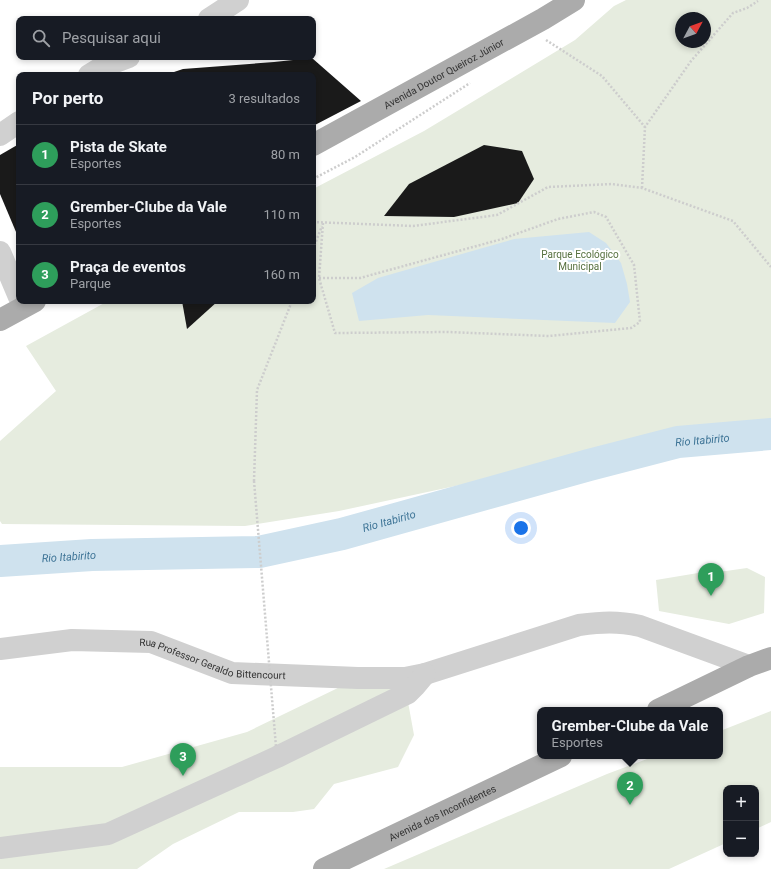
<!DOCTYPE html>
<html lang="pt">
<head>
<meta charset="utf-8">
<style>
  body { margin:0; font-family:Roboto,sans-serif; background:#20242c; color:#f1f3f6 }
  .controls { position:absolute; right:12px; bottom:12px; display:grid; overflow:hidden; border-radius:8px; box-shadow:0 2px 6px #0003 }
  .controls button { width:36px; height:36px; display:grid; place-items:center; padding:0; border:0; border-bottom:1px solid #363941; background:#171b24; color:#f1f3f6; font:20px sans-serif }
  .compass { position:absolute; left:675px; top:12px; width:36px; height:36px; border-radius:50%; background:#171b24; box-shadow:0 2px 6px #0003; rotate:49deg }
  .you { position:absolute; left:521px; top:528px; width:14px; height:14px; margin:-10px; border:3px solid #fff; border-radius:50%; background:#1a73e8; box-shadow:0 0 0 6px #1a73e833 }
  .badge { display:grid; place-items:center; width:26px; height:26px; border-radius:50%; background:#e63946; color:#fff; font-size:13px; font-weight:700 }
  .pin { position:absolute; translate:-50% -33px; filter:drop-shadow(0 1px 2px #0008) }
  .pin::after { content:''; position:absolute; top:21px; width:14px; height:12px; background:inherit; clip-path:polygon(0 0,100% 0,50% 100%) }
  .popup { position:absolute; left:537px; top:707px; width:186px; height:52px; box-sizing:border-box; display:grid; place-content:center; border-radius:8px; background:#171b24; filter:drop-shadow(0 1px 3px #0005); font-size:13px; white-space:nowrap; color:#9ea1a6 }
  .popup b { font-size:15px; color:#f1f3f6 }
  .popup::after { content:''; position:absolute; left:50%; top:100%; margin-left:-8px; border:8px solid transparent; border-top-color:#171b24 }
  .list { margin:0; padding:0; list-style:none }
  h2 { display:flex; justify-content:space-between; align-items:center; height:52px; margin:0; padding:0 16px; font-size:17px }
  h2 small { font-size:13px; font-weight:400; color:#9ea1a6 }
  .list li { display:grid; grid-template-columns:26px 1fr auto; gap:12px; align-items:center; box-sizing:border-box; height:60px; padding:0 16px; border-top:1px solid #363941 }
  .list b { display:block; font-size:15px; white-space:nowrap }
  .list p { margin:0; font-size:13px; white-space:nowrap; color:#9ea1a6 }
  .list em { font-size:13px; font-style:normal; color:#9ea1a6 }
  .icon { flex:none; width:22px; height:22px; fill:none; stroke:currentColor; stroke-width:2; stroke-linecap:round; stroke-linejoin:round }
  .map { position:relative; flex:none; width:771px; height:869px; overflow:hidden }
  .search { position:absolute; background:#171b24; box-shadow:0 2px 6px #0003; left:16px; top:16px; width:300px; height:44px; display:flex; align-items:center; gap:10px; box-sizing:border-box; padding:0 14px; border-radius:8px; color:#9ea1a6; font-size:15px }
  .panel { position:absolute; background:#171b24; box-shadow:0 2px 6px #0003; left:16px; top:72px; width:300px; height:232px; border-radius:8px }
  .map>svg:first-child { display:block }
</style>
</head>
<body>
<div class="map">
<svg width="771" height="869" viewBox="0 0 771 869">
  <rect width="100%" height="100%" fill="#fff"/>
  <g fill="#e6ecdf" fill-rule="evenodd">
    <path d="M 626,0 L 771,0 L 771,426 L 677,433 L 525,471 L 339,511 L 245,526 L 2,524 L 0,521 L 0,441 L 56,391 L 26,346 L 108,301 L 313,301 L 313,189 L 424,131 L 575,40 L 614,6 ZM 681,18 L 705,18 L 705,42 L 681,42 Z"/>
    <polygon points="747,568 765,577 764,613 729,624 659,611 656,580 704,572 726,571"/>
    <polygon points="371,672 408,702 414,735 398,767 334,784 314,809 293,812 239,812 173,844 137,869 0,869 0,767 122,767 247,732"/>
    <polygon points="771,711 771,822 756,829 756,788 726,788 726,843 669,869 384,869 607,774 655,756 720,756 720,731"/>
  </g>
  <polygon fill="#cfe2ee" points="589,232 606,243 621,263 627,284 630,302 615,323 428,315 359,321 352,293 378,278 514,239"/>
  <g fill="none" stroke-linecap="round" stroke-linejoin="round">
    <path stroke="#cfe2ee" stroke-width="32" id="s1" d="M 0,561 L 92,555 L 259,552 L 342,534 L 589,465 L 678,442 L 771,434"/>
  </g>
  <g fill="#1a1a1a">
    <polygon points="312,58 361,101 313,126 313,75 165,75 183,69 274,62"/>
    <polygon points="19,144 19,239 0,194 0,155"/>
    <polygon points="484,145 522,151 534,179 518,203 454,217 384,216 409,184"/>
    <polygon points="182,301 218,301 187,329"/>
  </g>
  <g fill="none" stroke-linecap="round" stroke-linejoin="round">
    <g stroke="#cdcdcd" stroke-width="2.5" stroke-dasharray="2 2" stroke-linecap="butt">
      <polyline points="546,40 602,76 645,127"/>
      <polyline points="313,179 355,157 470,83"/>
      <polyline points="642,188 645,127 691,61 733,13 747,8 758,1"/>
      <polyline points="313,222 413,226 497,215 548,187 612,184 642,188 733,221 771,267"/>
      <polyline points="313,249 322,226"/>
      <polyline points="319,278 360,278 502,239 558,219 594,212 606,217 634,265 640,322 631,328 549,336 448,332 335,333 319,278 323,223"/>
      <polyline points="254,481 257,390 292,301"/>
    </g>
    <g stroke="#d0d0d0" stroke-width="22">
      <polyline points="209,19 238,0"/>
      <polyline points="89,75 102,67 129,57"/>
      <polyline points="0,135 19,122"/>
      <polyline points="0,252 19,297"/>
      <path id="s2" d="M 0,649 L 72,640 L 151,642 L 232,673 L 358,678 L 405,678 L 425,674 L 579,625 C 602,622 617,621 640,626 L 749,666"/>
      <polyline points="0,848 108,834 277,757 408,693 415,686 425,674"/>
    </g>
    <g stroke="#ababab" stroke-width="22">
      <path id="s3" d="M 313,145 L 543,19 L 574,0"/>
      <polyline points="0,320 35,301"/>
      <polyline points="658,710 749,666 771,658"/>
      <path id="s4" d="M 324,869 L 561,756"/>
    </g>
    <polyline stroke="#cdcdcd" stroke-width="2.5" stroke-dasharray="2 2" stroke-linecap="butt" points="254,481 276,747"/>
  </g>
  <g text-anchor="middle" stroke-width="4" stroke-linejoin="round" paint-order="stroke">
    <g font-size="10" fill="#333" stroke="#fff">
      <text dy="4" stroke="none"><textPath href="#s3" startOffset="149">Avenida Doutor Queiroz Júnior</textPath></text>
      <text dy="4" stroke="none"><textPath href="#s2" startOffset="216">Rua Professor Geraldo Bittencourt</textPath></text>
      <text dy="4" stroke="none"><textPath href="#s4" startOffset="131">Avenida dos Inconfidentes</textPath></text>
    </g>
    <g font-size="10" fill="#56703f" stroke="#fff">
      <text x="580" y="258">Parque Ecológico<tspan x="580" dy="12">Municipal</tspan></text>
    </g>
    <g font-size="11" font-style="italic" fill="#3f7597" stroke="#fff">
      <text dy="4" stroke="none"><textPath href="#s1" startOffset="717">Rio Itabirito</textPath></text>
      <text dy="4" stroke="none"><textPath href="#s1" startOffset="393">Rio Itabirito</textPath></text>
      <text dy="4" stroke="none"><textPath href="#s1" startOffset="69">Rio Itabirito</textPath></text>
    </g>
  </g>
</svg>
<div class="controls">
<button>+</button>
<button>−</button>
</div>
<svg class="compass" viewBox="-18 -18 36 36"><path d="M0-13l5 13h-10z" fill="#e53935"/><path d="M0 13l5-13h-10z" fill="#9ea1a6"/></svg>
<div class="you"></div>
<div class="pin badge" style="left:711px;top:596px;background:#2e9e5b">1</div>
<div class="pin badge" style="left:630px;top:805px;background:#2e9e5b">2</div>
<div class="popup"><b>Grember-Clube da Vale</b>Esportes</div>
<div class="pin badge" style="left:183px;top:776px;background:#2e9e5b">3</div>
<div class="search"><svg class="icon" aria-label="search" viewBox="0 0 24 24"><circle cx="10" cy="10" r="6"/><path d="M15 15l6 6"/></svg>Pesquisar aqui</div>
<section class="panel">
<h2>Por perto<small>3 resultados</small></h2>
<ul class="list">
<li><span class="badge" style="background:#2e9e5b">1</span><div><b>Pista de Skate</b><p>Esportes</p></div><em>80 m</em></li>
<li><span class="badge" style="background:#2e9e5b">2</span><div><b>Grember-Clube da Vale</b><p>Esportes</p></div><em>110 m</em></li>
<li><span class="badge" style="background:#2e9e5b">3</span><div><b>Praça de eventos</b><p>Parque</p></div><em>160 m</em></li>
</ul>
</section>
</div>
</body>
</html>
